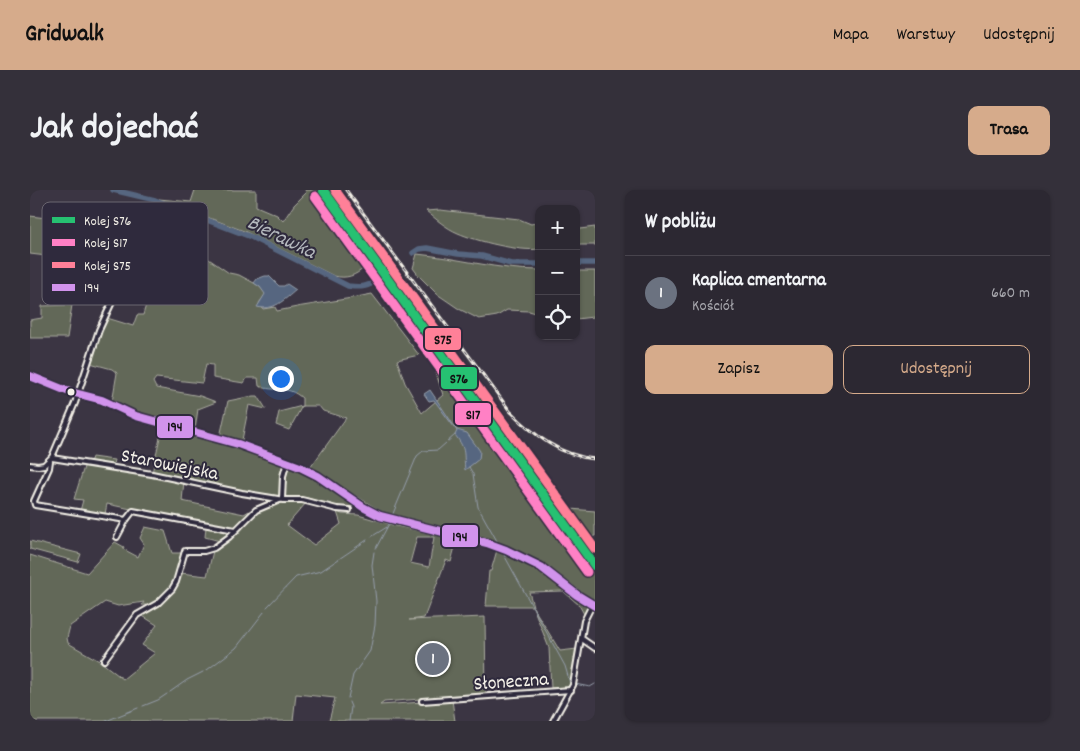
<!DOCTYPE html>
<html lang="pl">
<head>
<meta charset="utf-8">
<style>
  body { margin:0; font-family:Dekko,sans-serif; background:#34303a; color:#f1f3f6 }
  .controls { position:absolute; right:15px; top:15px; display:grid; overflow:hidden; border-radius:10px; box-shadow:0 1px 4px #0004 }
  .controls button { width:45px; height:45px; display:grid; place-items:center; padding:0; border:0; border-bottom:1px solid #48444d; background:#2c2832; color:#f1f3f6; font:25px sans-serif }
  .you { position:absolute; left:250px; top:188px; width:18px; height:18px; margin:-12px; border:4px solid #fff; border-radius:50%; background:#1a73e8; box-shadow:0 0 0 8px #1a73e833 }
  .badge { display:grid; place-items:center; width:32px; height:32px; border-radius:50%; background:#d6ab8b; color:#fff; font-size:16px; font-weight:700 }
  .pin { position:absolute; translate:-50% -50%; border:2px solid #fff; box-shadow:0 1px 5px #0006 }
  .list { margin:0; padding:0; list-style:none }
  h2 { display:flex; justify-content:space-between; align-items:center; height:65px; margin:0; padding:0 20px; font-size:21px }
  h2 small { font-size:16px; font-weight:400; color:#a6a6ac }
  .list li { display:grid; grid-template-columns:32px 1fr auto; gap:15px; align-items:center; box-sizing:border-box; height:75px; padding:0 20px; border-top:1px solid #48444d }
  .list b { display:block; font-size:19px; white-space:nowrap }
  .list p { margin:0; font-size:16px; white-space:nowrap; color:#a6a6ac }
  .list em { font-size:16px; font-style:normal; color:#a6a6ac }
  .actions { display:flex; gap:10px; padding:15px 20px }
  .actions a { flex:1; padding:11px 0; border:1px solid #d6ab8b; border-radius:10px; text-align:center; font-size:18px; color:#d6ab8b }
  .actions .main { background:#d6ab8b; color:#111 }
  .icon { flex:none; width:28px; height:28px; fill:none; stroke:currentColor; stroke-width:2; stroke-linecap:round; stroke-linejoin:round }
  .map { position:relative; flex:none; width:565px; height:531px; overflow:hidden; border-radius:10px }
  header { display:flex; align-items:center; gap:30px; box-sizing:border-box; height:70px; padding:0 25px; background:#d6ab8b; color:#111 }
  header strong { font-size:24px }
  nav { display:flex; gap:28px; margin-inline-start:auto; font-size:18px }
  .intro { display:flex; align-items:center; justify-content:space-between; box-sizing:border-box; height:120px; padding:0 30px }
  h1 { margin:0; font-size:35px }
  .button { padding:12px 22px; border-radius:10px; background:#d6ab8b; color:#111; font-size:18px; font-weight:700 }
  main { display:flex; gap:30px; padding:0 30px }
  aside { flex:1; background:#2c2832; border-radius:10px; box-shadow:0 1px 4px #0004 }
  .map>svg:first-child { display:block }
</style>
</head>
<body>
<header>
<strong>Gridwalk</strong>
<nav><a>Mapa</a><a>Warstwy</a><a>Udostępnij</a></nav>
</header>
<div class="intro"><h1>Jak dojechać</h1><a class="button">Trasa</a></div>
<main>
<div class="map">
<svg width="565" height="531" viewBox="0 0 565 531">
  <rect width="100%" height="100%" fill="#3b3543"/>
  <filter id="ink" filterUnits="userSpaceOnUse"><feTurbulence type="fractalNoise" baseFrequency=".02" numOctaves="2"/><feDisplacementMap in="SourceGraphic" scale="10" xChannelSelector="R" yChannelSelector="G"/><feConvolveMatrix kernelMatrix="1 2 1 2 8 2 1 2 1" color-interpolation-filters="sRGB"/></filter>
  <g filter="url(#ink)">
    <g fill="#626759" stroke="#abaca0" fill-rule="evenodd">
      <path d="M 165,0 L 226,0 L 226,16 L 247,25 L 253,31 L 264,15 L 276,3 L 275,0 L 290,0 L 330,57 L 329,72 L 333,72 L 335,77 C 325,86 317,89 304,86 L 214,41 L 129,9 L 161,12 Z"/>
      <path d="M 410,20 L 489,29 L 501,34 L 509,32 L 509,59 C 490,62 446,51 428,43 C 416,38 406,29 396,21 Z"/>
      <polygon points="0,26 33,30 49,28 86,33 100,26 112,28 111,40 100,70 64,68 64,43 51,43 49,73 40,72 39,85 24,85 25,67 0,64"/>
      <path d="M 114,36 L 128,46 L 138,57 L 156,62 L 170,63 L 199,83 L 209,85 L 224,93 L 230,97 L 236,104 L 229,113 L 233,119 L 245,117 L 247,121 C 278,114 310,111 342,104 L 389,165 L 367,170 L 375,193 L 392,223 L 413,205 L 406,183 L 413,171 L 525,331 L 565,385 L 565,412 L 517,376 L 478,356 L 354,323 L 280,278 L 316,228 L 293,221 L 289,216 L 272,216 L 259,240 L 246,235 L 249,222 L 272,216 L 272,208 C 256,194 245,203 229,196 L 228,188 L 217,188 L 214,193 L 183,188 L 183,175 L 176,174 L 172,193 L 126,188 L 123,192 L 126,198 L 170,206 L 186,212 L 168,219 L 165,240 L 125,229 L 82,212 L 87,183 L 82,179 L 60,173 L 77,128 L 103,136 L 107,125 L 113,125 L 123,91 L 138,93 L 143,77 C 132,77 116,69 114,58 C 112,51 114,43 114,36 Z"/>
      <polygon points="546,37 550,39 565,37 565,55 546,55"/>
      <path d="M 387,64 C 428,68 468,80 509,80 L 509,124 L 499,121 L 477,120 L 467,126 L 449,129 L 429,119 L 407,104 L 389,86 L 383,78 Z"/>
      <polygon points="546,81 565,81 565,126 563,127 546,129"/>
      <polygon points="42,115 37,148 0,148 0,130 12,128 12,116"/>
      <polygon points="223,206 228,206 236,219 219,215 212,250 190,247 198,211"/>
      <polygon points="80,218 103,228 193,253 254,274 250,288 250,307 122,283 132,238 107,231"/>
      <polygon points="62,267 84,270 83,275 57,271 61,270"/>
      <polygon points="51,273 154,291 152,311 214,324 226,317 207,338 198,339 77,314 75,324 50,321 53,310 44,309 54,277 50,276"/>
      <polygon points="260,276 294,291 327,316 306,318 278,308 255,307 256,285"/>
      <path d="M 252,312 L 276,313 L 257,335 L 284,355 L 311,334 L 307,322 L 312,324 L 328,325 L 366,336 L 427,349 L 421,372 L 416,370 L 394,428 L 379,430 L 455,427 L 456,504 L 407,508 L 404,506 L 402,508 L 354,512 L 350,515 L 422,510 L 425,531 L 299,531 L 305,508 L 266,504 L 263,531 L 0,531 L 0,365 L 57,383 L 85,352 L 94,357 L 93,359 L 108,367 L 114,354 L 110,348 L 115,337 L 135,341 L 142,363 L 151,363 L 148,383 L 141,398 L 124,415 L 112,415 L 114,412 L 88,416 L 75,412 L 40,436 L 37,448 L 38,453 L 71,472 L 93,489 L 125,463 L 112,455 L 127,435 L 111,425 C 132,414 144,407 150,383 L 177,386 L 183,361 L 209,343 L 225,323 ZM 387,347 L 404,347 L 399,377 L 380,373 Z"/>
      <polygon points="528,318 565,321 565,346 550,348"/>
      <polygon points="176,337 203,342 190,351 175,347"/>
      <polygon points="0,351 51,364 48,372 0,359"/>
      <polygon points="467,360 509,378 556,414 558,416 554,424 549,415 533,401 499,402 503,416 456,416 459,381 461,381"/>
      <polygon points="503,417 530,461 547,459 539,499 521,498 519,458"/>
    </g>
    <g fill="#566680" stroke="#959eaa">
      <path d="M 235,86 L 239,86 L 249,96 L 254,96 L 257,94 L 266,100 C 254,110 244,121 227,117 L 235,104 L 230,97 L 224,93 L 227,89 Z"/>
      <path d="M 400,200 L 427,240 L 437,243 L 450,261 L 449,269 L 435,280 C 433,264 437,260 425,245 L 427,241 L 404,210 L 399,211 L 394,204 Z"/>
    </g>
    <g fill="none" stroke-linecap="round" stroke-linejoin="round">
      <g stroke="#959eaa" stroke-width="1">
        <polyline points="439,277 443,284 448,317 467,351"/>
        <polyline points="362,326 387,266 393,261 408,260 425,245"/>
        <polyline points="341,347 357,337"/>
        <polyline points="346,358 360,332"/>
        <polyline points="473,363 535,476 540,493"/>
        <polyline points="237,417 266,387 291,381 337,350"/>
        <polyline points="177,480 206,458 234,422"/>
        <polyline points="545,494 560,497 565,494"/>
        <polyline points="140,502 157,490 173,482"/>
        <polyline points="318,508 323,485 340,461 345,435 346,411 342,375 344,362"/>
        <polyline points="113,516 128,510 137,504"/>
        <polyline points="76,531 108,518"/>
        <polyline points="319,531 321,517 319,512"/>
      </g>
      <g stroke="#566680" stroke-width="5.5">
        <path d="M 83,0 L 125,10 L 221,47 L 318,96 C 331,98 338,97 349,89"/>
        <polyline points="383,63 389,59 397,58 428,64 452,66 481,74 509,74"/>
        <polyline points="546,73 565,73"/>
      </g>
      <g stroke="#f4f1e8" stroke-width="8">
        <g id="minor">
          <polyline points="22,268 122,284 212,303 254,310 272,310 307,319 319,320"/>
          <polyline points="20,271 19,278 4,311 5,315 96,330 103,321 205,340"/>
          <polyline points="0,275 8,276 14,275 22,267 45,213 69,140 105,63 113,41"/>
          <polyline points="252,309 253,286 257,272"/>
          <polyline points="87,347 96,330"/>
          <polyline points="552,449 565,458"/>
          <polyline points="74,470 107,425 128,413 142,399 146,392 155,361 174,361 184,358 199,347 226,320 252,309"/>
          <polyline points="392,511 541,500"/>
          <polyline points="523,531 543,495 554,431 562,415"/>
        </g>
      </g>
      <g stroke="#f4f1e8" stroke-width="8">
        <polyline id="major" points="0,186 37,201 72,210 106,226 208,254 270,277 288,286 333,317 350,326 457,353 476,360 511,377 547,405 565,416"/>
      </g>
      <use href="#minor" stroke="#2f2a3d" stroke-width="4"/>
      <use href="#major" stroke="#2f2a3d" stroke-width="4.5"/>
      <g stroke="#f4f1e8" stroke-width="3">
        <path id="rail" d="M 316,0 L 480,221 C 504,245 530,266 565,269"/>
      </g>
      <use href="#rail" stroke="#2f2a3d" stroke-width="1" stroke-dasharray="4" stroke-linecap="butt"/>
      <g stroke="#2f2a3d" stroke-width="11">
        <polyline id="bus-1" points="0,186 37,201 72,210 106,226 208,254 270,277 288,286 333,317 350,326 457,353 476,360 511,377 547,405 565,416"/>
      </g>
      <use href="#bus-1" stroke="#d193ec" stroke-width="8"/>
      <g stroke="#2f2a3d" stroke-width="12">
        <polyline id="rail-1" points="293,0 565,376"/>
      </g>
      <g stroke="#2f2a3d" stroke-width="12">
        <polyline id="rail-2" points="285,6 557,382"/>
      </g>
      <g stroke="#2f2a3d" stroke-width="12">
        <polyline id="rail-3" points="305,0 565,359"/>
      </g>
      <use href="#rail-1" stroke="#26c172" stroke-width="9"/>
      <use href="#rail-2" stroke="#ff80c5" stroke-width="9"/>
      <use href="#rail-3" stroke="#ff8098" stroke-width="9"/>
    </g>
  </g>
  <circle fill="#f4f1e8" stroke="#2f2a3d" stroke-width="2" cx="41" cy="202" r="4.5"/>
  <g text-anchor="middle" stroke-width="4" stroke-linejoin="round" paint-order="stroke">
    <g font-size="20" fill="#f4f1e8" stroke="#2f2a3d">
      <text transform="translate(140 273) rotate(11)" y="7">Starowiejska</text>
      <text transform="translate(481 490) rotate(-4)" y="7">Słoneczna</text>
    </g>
    <g font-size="21" font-style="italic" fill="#b5b9be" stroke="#2f2a3d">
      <text transform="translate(252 46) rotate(26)" y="7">Bierawka</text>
    </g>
  </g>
  <rect x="12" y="12" width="166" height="103" rx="8" fill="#2f2a3d" stroke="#6a6670" stroke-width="1"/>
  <rect x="22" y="27" width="23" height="6" fill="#26c172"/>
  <rect x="22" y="49" width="23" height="7" fill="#ff80c5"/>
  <rect x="22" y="72" width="23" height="6" fill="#ff8098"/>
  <rect x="22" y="94" width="23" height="7" fill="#d193ec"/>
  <g font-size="14" fill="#f4f1e8">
    <text x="54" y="35">Kolej S76</text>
    <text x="54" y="57">Kolej S17</text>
    <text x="54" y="80">Kolej S75</text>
    <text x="54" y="102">194</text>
  </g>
  <g stroke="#2f2a3d" stroke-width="2">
    <rect x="394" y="137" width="38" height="24" rx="5" fill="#ff8098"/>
    <rect x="410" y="176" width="38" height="24" rx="5" fill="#26c172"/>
    <rect x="424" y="212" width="38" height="24" rx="5" fill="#ff80c5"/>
    <rect x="126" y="225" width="38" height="24" rx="5" fill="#d193ec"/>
    <rect x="411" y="334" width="38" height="24" rx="5" fill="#d193ec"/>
  </g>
  <g font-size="14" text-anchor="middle" font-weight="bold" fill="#111">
    <text x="413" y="154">S75</text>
    <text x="429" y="193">S76</text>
    <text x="443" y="229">S17</text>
    <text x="145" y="241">194</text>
    <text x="430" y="351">194</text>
  </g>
</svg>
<div class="controls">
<button>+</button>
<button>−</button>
<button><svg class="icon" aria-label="locate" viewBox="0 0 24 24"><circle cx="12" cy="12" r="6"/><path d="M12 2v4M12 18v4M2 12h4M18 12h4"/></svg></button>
</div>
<div class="you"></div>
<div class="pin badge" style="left:403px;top:469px;background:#6b7280">1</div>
</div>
<aside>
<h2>W pobliżu<small></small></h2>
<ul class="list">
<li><span class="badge" style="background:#6b7280">1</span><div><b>Kaplica cmentarna</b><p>Kościół</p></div><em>660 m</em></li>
</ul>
<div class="actions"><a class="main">Zapisz</a><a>Udostępnij</a></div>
</aside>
</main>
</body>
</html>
